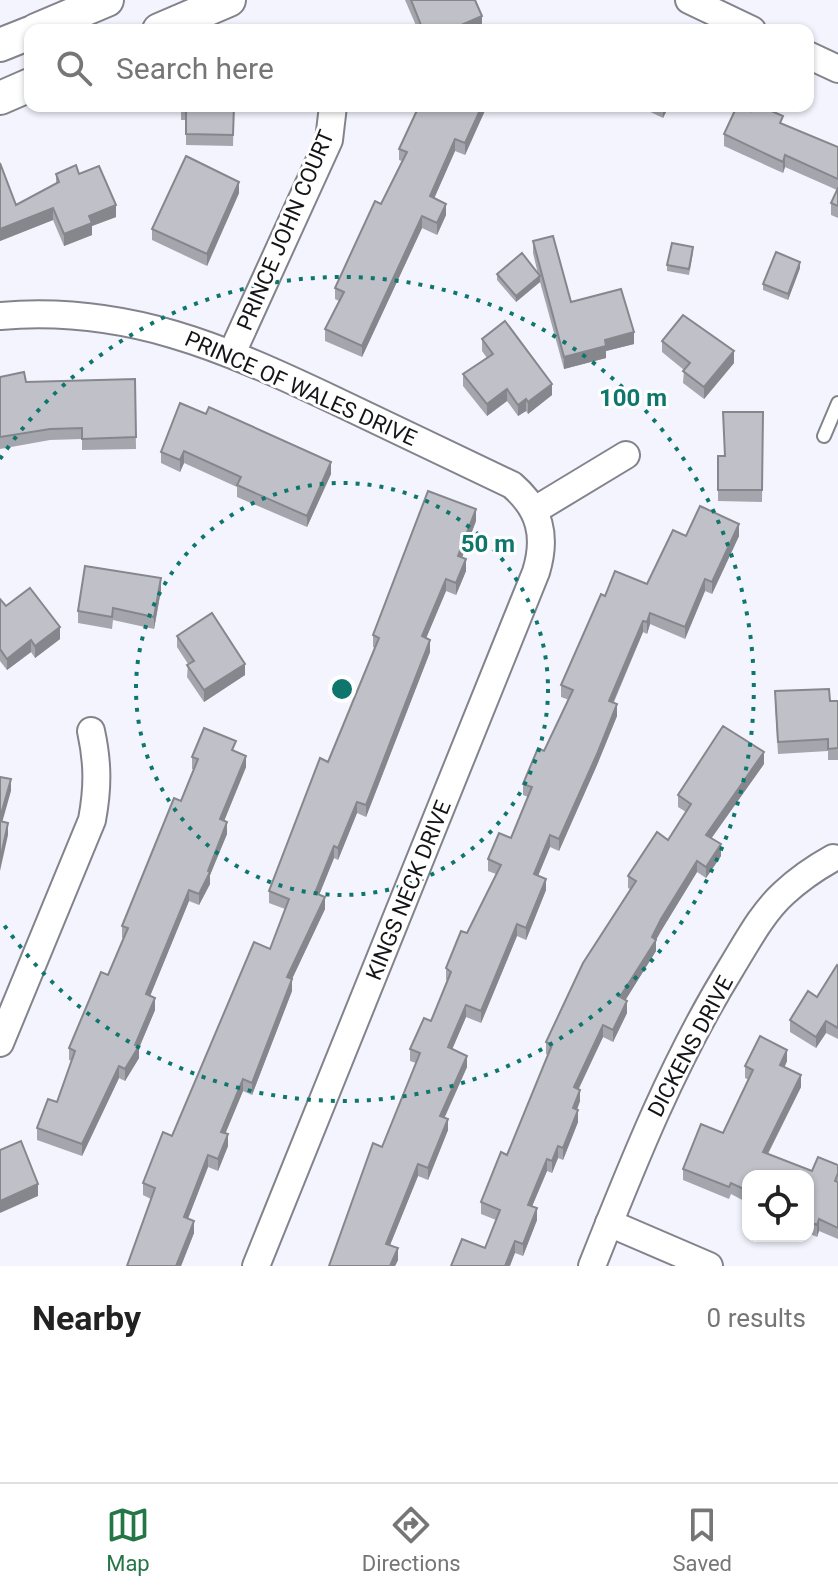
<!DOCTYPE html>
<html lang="en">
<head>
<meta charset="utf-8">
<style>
  body { margin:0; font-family:Roboto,sans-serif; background:#f6f6f6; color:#222 }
  .controls { position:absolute; right:24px; bottom:24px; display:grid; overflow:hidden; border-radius:16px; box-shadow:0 2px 6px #0004 }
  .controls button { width:72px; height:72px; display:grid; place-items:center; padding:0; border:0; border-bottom:2px solid #e0e0e0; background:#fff; color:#222; font:40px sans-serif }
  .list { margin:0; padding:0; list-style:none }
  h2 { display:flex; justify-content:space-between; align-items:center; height:104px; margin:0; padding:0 32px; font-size:34px }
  h2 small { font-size:26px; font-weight:400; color:#767676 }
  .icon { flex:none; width:44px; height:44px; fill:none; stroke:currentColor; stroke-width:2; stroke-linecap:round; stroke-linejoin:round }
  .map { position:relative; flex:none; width:838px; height:1266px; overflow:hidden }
  .search { position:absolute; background:#fff; box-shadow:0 2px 6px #0004; left:24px; right:24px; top:24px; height:88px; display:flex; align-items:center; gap:20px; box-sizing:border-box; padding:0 28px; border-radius:16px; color:#767676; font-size:30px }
  .sheet { height:216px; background:#fff }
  nav { display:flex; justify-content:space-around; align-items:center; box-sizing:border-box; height:112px; border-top:2px solid #e0e0e0; background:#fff; font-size:22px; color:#767676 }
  nav a { display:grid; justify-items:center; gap:4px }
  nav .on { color:#257647 }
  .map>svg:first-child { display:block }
</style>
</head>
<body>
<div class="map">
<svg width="838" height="1266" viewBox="0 0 838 1266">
  <rect width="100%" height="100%" fill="#f4f4fe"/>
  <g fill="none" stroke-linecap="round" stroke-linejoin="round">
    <g stroke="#83838c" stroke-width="16">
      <polyline id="service" points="824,436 838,403"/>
    </g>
    <g stroke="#83838c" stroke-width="30">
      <g id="minor">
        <polyline points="689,0 752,30"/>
        <polyline points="808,55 838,69"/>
        <path d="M 0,316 C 127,305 224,348 336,401 C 395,429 453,457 512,485 C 540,509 547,536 536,572 L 256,1266"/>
        <polyline points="232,353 329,140 333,106"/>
        <polyline points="535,510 626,455"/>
        <path d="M 0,1043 L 92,820 C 98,788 98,763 91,731"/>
        <polyline points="609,1223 709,1266"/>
        <path d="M 592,1266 C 633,1163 673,1062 731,968 C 747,942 762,913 784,893 C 799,879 815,868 833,858"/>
      </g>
    </g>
    <g stroke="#83838c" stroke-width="36">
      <g id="tertiary">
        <polyline points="36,30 107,0"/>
        <polyline points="159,30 229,0"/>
        <polyline points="0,45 30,33"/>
        <polyline points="0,98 30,85"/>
      </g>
    </g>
    <use href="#service" stroke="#fff" stroke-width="12"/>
    <use href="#minor" stroke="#fff" stroke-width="26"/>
    <use href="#tertiary" stroke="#fff" stroke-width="32"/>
  </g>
  <g fill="#a5a5ad">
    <polygon points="405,0 475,0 482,28 477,30 418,30"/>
    <polygon points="181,106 234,106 233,146 186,145 186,120 181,120"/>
    <polygon points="487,106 465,155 455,151 434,198 446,215 437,235 422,228 362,357 325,341 325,329 339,301 335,299 335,288 381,204 402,161 399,160 399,149"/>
    <polygon points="638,106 669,106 663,118"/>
    <polygon points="783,124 838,147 838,218 831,215 831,203 837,190 785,167 783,173 724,146 724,134"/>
    <polygon points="0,163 16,205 56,184 56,174 79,174 116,217 92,226 92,235 64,246 53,220 0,241"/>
    <polygon points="239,193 207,266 152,240 152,229"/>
    <polygon points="533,241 571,302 634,344 606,351 606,358 564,369 540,282 516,302 497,280 497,274 538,274 533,253"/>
    <polygon points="693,253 689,275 667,271 667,265"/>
    <polygon points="800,268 788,300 763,290 763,284"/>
    <polygon points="482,339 552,395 528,414 526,411 518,416 507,401 487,416 463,386 463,374 487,358 482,351"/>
    <polygon points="662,341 734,363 704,399 683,383 684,370 662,352"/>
    <polygon points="0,377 26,382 135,379 136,449 82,450 82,439 50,440 0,449"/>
    <polygon points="180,403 331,474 307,527 237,497 237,487 184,463 180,472 161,463 161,452"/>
    <polygon points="763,412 762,502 718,501 718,456 725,456"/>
    <polygon points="476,521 462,557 466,571 456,595 446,591 426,638 430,652 366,817 357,813 338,860 334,858 319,895 325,909 292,979 292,991 252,1095 243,1091 225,1134 228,1146 218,1171 208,1167 188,1218 194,1233 181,1266 127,1266 151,1199 143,1195 143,1183 172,1136 270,949 285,909 269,903 269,891 328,762 375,648 373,647 373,635"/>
    <polygon points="686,536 739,536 712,594 705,591 685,639 650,624 647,634 643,632 614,702 617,716 597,765 559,851 550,847 538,875 546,890 526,940 517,936 481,1023 466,1017 452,1049 467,1067 445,1117 448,1130 428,1180 418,1176 390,1245 398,1260 395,1266 329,1266 382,1147 416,1063 410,1061 410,1049 431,1021 448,981 446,980 446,968 467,933 496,874 488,871 488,859 511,838 528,797 523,795 523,784 544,751 569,700 561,697 561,685 605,596 647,584"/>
    <polygon points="161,590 154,629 113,620 112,629 78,623 78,611"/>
    <polygon points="0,599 6,606 60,639 35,658 31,652 7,670 0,661"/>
    <polygon points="177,636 245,675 204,702 187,677 188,664 177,647"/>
    <polygon points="838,701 838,760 828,760 828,751 778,754 775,703"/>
    <polygon points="236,752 246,767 224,821 227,834 210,875 210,884 199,905 189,901 150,996 155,1010 139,1048 139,1058 125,1081 119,1078 82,1156 37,1140 37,1128 57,1102 72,1061 69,1060 69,1048 108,975 124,938 122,938 122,926 181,801 194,769 192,769 192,757"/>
    <polygon points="764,764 711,838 721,856 706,878 697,872 661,931 656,940 656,951 625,1000 627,1013 613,1042 603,1037 578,1089 580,1101 577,1110 578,1122 563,1160 558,1158 552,1173 547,1171 532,1206 537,1220 523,1256 515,1253 485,1248 496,1220 481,1214 481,1202 507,1155 548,1055 546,1054 546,1042 630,889 628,888 628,876 668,840 686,812 678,807 678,795"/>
    <polygon points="838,966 838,1039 826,1033 816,1048 790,1032 790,1020 817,997"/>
    <polygon points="787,1061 784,1068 801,1087 768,1154 812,1171 838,1165 838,1239 819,1231 817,1237 808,1233 808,1176 748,1176 748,1203 731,1194 729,1199 683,1180 683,1169 723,1133 749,1080 745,1078 745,1066"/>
  </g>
  <g fill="#86868d">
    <polygon points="482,16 482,28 477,30 450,30"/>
    <polygon points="482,106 487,106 465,155 465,143"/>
    <polygon points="663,106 669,106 663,118"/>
    <polygon points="455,139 455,151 430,208 430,196"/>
    <polygon points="785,155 785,167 783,173 783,162"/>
    <polygon points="239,182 239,193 207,266 207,254"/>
    <polygon points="446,204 446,215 437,235 437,223"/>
    <polygon points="116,205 116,217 92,226 92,235 64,246 64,234 89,216"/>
    <polygon points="53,208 53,220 0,241 0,229"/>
    <polygon points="422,216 422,228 362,357 362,346"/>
    <polygon points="800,262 800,268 788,300 788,294"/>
    <polygon points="540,276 540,282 516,302 516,296"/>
    <polygon points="634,332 634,344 606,351 606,358 564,369 564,357 605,340"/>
    <polygon points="734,351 734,363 704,399 704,387"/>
    <polygon points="552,384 552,395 528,414 528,402"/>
    <polygon points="507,389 507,401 487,416 487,404"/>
    <polygon points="526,399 526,411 518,416 518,405"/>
    <polygon points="184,451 184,463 180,472 180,460"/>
    <polygon points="331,462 331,474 307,527 307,516"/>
    <polygon points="476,509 476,521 458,568 458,556"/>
    <polygon points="739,524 739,536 712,594 712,582"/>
    <polygon points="466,559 466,571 456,595 456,583"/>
    <polygon points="161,578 161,590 154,629 154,617"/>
    <polygon points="446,579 446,591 422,648 422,636"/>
    <polygon points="705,579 705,591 685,639 685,627"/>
    <polygon points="650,613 650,624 647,634 647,622"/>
    <polygon points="643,621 643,632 609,712 609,701"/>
    <polygon points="60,627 60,639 35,658 35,646"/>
    <polygon points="31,640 31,652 7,670 7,659"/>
    <polygon points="430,640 430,652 366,817 366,805"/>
    <polygon points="245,664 245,675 204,702 204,690"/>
    <polygon points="617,704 617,716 597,765 559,851 559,839"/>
    <polygon points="764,752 764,764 706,846 706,835"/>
    <polygon points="246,756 246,767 220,831 220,819"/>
    <polygon points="11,779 11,791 0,830 0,818"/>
    <polygon points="357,802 357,813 338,860 338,848"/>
    <polygon points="227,822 227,834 210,875 210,884 199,905 199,894"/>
    <polygon points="8,823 8,835 0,871 0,860"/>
    <polygon points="550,835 550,847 534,886 534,874"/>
    <polygon points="721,844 721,856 706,878 706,867"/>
    <polygon points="334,846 334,858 315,905 315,893"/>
    <polygon points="697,861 697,872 661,931 656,940 656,951 620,1009 620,997 661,919"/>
    <polygon points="546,879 546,890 526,940 526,928"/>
    <polygon points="189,890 189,901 146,1006 146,994"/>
    <polygon points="325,897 325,909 292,979 292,991 252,1095 252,1083 287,977"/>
    <polygon points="517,924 517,936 481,1023 481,1011"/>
    <polygon points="155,998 155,1010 139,1048 139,1058 125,1081 125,1069"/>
    <polygon points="627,1001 627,1013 613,1042 613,1030"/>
    <polygon points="466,1005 466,1017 448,1059 448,1047"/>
    <polygon points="826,1021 826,1033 816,1048 816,1037"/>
    <polygon points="603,1025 603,1037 574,1099 574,1087"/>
    <polygon points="787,1050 787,1061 780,1077 780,1065"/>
    <polygon points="467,1056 467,1067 440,1127 440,1116"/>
    <polygon points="119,1066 119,1078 82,1156 82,1144"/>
    <polygon points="801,1075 801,1087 763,1163 763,1152"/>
    <polygon points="243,1079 243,1091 221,1144 221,1132"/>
    <polygon points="580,1090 580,1101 573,1120 573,1108"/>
    <polygon points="578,1110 578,1122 563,1160 563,1148"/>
    <polygon points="448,1119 448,1130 428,1180 428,1168"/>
    <polygon points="228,1134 228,1146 218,1171 218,1159"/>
    <polygon points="558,1146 558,1158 552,1173 552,1161"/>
    <polygon points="208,1155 208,1167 184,1229 184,1217"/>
    <polygon points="547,1159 547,1171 528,1216 528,1205"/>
    <polygon points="418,1164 418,1176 386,1255 386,1244"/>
    <polygon points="38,1184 38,1196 0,1213 0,1201"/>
    <polygon points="537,1208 537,1220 523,1256 523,1244"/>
    <polygon points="819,1219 819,1231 817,1237 817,1225"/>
    <polygon points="194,1221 194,1233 181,1266 176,1266"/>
    <polygon points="515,1241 515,1253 510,1266 505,1266"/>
    <polygon points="398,1248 398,1260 395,1266 390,1266"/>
  </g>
  <g fill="#c0c0c9" stroke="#86868d" stroke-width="2">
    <polygon points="411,0 475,0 482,16 450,30 423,30"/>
    <polygon points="181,106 234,106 233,135 186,134 186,108 181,108"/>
    <polygon points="419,106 482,106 465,143 455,139 430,196 446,204 437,223 422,216 362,346 325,329 344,292 335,288 375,201 381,204 407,152 399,149"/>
    <polygon points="737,106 741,106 751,111 753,106 760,106 783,116 780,123 838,147 838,179 785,155 783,162 724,134"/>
    <polygon points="186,156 239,182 207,254 152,229"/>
    <polygon points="0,163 16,205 59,182 56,174 76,165 79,174 99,166 116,205 89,216 92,223 64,234 53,208 0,229"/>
    <polygon points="838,188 838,206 831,203"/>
    <polygon points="553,236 571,302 621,289 634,332 605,340 606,346 564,357 533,241"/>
    <polygon points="672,243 693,247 689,269 667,265"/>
    <polygon points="776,252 800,262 788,294 763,284"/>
    <polygon points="522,253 540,276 516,296 497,274"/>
    <polygon points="683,315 734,351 704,387 683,371 690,363 662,341"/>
    <polygon points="505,321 552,384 528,402 526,399 518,405 507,389 487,404 463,374 493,354 482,339"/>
    <polygon points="24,372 26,382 135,379 136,437 82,439 82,428 50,429 0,437 0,377"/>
    <polygon points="180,403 206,414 209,407 331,462 307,516 237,485 241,477 184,451 180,460 161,452"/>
    <polygon points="723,412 763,412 762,490 718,490 718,456 725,456"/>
    <polygon points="428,491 476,509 458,556 466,559 456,583 446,579 422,636 430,640 366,805 357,802 338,848 334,846 315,893 325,897 287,977 292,979 252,1083 243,1079 221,1132 228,1134 218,1159 208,1155 184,1217 194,1221 176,1266 127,1266 155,1188 143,1183 163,1132 172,1136 254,942 270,949 289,899 269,891 320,758 328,762 379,638 373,635"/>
    <polygon points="700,506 739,524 712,582 705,579 685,627 650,613 647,622 643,621 609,701 617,704 597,754 559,839 550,835 534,874 546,879 526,928 517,924 481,1011 466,1005 448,1047 467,1056 440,1116 448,1119 428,1168 418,1164 386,1244 398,1248 390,1266 329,1266 373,1143 382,1147 420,1053 410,1049 424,1018 431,1021 451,972 446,968 461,931 467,933 501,865 488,859 499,833 511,838 532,787 523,784 538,748 544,751 573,690 561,685 601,594 605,596 615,571 647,584 673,530 686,536"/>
    <polygon points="85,566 161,578 154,617 113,608 112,617 78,611"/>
    <polygon points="30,588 60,627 35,646 31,640 7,659 0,649 0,599 6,606"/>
    <polygon points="212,613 245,664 204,690 187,665 194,661 177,636"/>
    <polygon points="829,689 830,701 838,701 838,748 828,749 828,739 778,742 775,691"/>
    <polygon points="723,726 764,752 706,835 721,844 706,867 697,861 661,919 652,937 656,940 620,997 627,1001 613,1030 603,1025 574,1087 580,1090 573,1108 578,1110 563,1148 558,1146 552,1161 547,1159 528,1205 537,1208 523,1244 515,1241 505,1266 451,1266 462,1239 485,1248 500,1210 481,1202 501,1152 507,1155 552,1045 546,1042 583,963 636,881 628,876 657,832 668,840 691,804 678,795"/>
    <polygon points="204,728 236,741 232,750 246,756 220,819 227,822 208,871 210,872 199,894 189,890 146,994 155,998 135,1045 139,1046 125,1069 119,1066 82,1144 37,1128 48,1099 57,1102 75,1051 69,1048 101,972 108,975 128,928 122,926 174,798 181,801 198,759 192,757"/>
    <polygon points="0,777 11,779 0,818"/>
    <polygon points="0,821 8,823 0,860"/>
    <polygon points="837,965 838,966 838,1028 826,1021 816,1037 790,1020 808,991 817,997"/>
    <polygon points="760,1036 787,1050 780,1065 801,1075 763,1152 812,1171 818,1157 838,1165 838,1173 835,1181 838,1182 838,1228 819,1219 817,1225 808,1221 808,1176 748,1176 748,1191 731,1183 729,1187 683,1169 701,1124 723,1133 753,1070 745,1066"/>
    <polygon points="21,1141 38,1184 0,1201 0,1150"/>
  </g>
  <g fill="none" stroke="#0f766e" stroke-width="4" stroke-dasharray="4 8">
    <circle cx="342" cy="689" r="206"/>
    <path d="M0 459A412 412 0 1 1 0 919"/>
  </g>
  <g text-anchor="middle" stroke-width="6" stroke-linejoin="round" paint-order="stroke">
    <g font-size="22" fill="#151518" stroke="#fff">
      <text transform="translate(285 230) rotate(-67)" y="8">PRINCE JOHN COURT</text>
      <text transform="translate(301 388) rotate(24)" y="8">PRINCE OF WALES DRIVE</text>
      <text transform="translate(408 890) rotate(-68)" y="8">KINGS NECK DRIVE</text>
      <text transform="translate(690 1046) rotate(-62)" y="8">DICKENS DRIVE</text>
    </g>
  </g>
  <circle cx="342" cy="689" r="12" fill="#0f766e" stroke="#fff" stroke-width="4"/>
  <g font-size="24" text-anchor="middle" font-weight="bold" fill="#0f766e" stroke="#fff" stroke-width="6" stroke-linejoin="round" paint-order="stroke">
    <text x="633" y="406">100 m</text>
    <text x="488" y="552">50 m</text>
  </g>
</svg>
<div class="controls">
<button><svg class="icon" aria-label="locate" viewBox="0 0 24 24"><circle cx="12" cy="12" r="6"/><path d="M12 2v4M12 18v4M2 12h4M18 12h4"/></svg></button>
</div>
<div class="search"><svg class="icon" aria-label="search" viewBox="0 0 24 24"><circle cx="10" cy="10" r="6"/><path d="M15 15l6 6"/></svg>Search here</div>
</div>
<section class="sheet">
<h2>Nearby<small>0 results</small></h2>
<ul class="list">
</ul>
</section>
<nav>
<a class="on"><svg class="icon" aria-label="map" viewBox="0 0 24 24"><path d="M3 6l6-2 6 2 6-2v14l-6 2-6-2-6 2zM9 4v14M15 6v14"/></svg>Map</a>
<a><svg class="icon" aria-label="directions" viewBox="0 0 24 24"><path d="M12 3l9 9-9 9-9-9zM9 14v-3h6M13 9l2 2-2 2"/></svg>Directions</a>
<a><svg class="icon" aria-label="saved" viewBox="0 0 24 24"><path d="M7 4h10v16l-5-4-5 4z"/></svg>Saved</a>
</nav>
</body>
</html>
